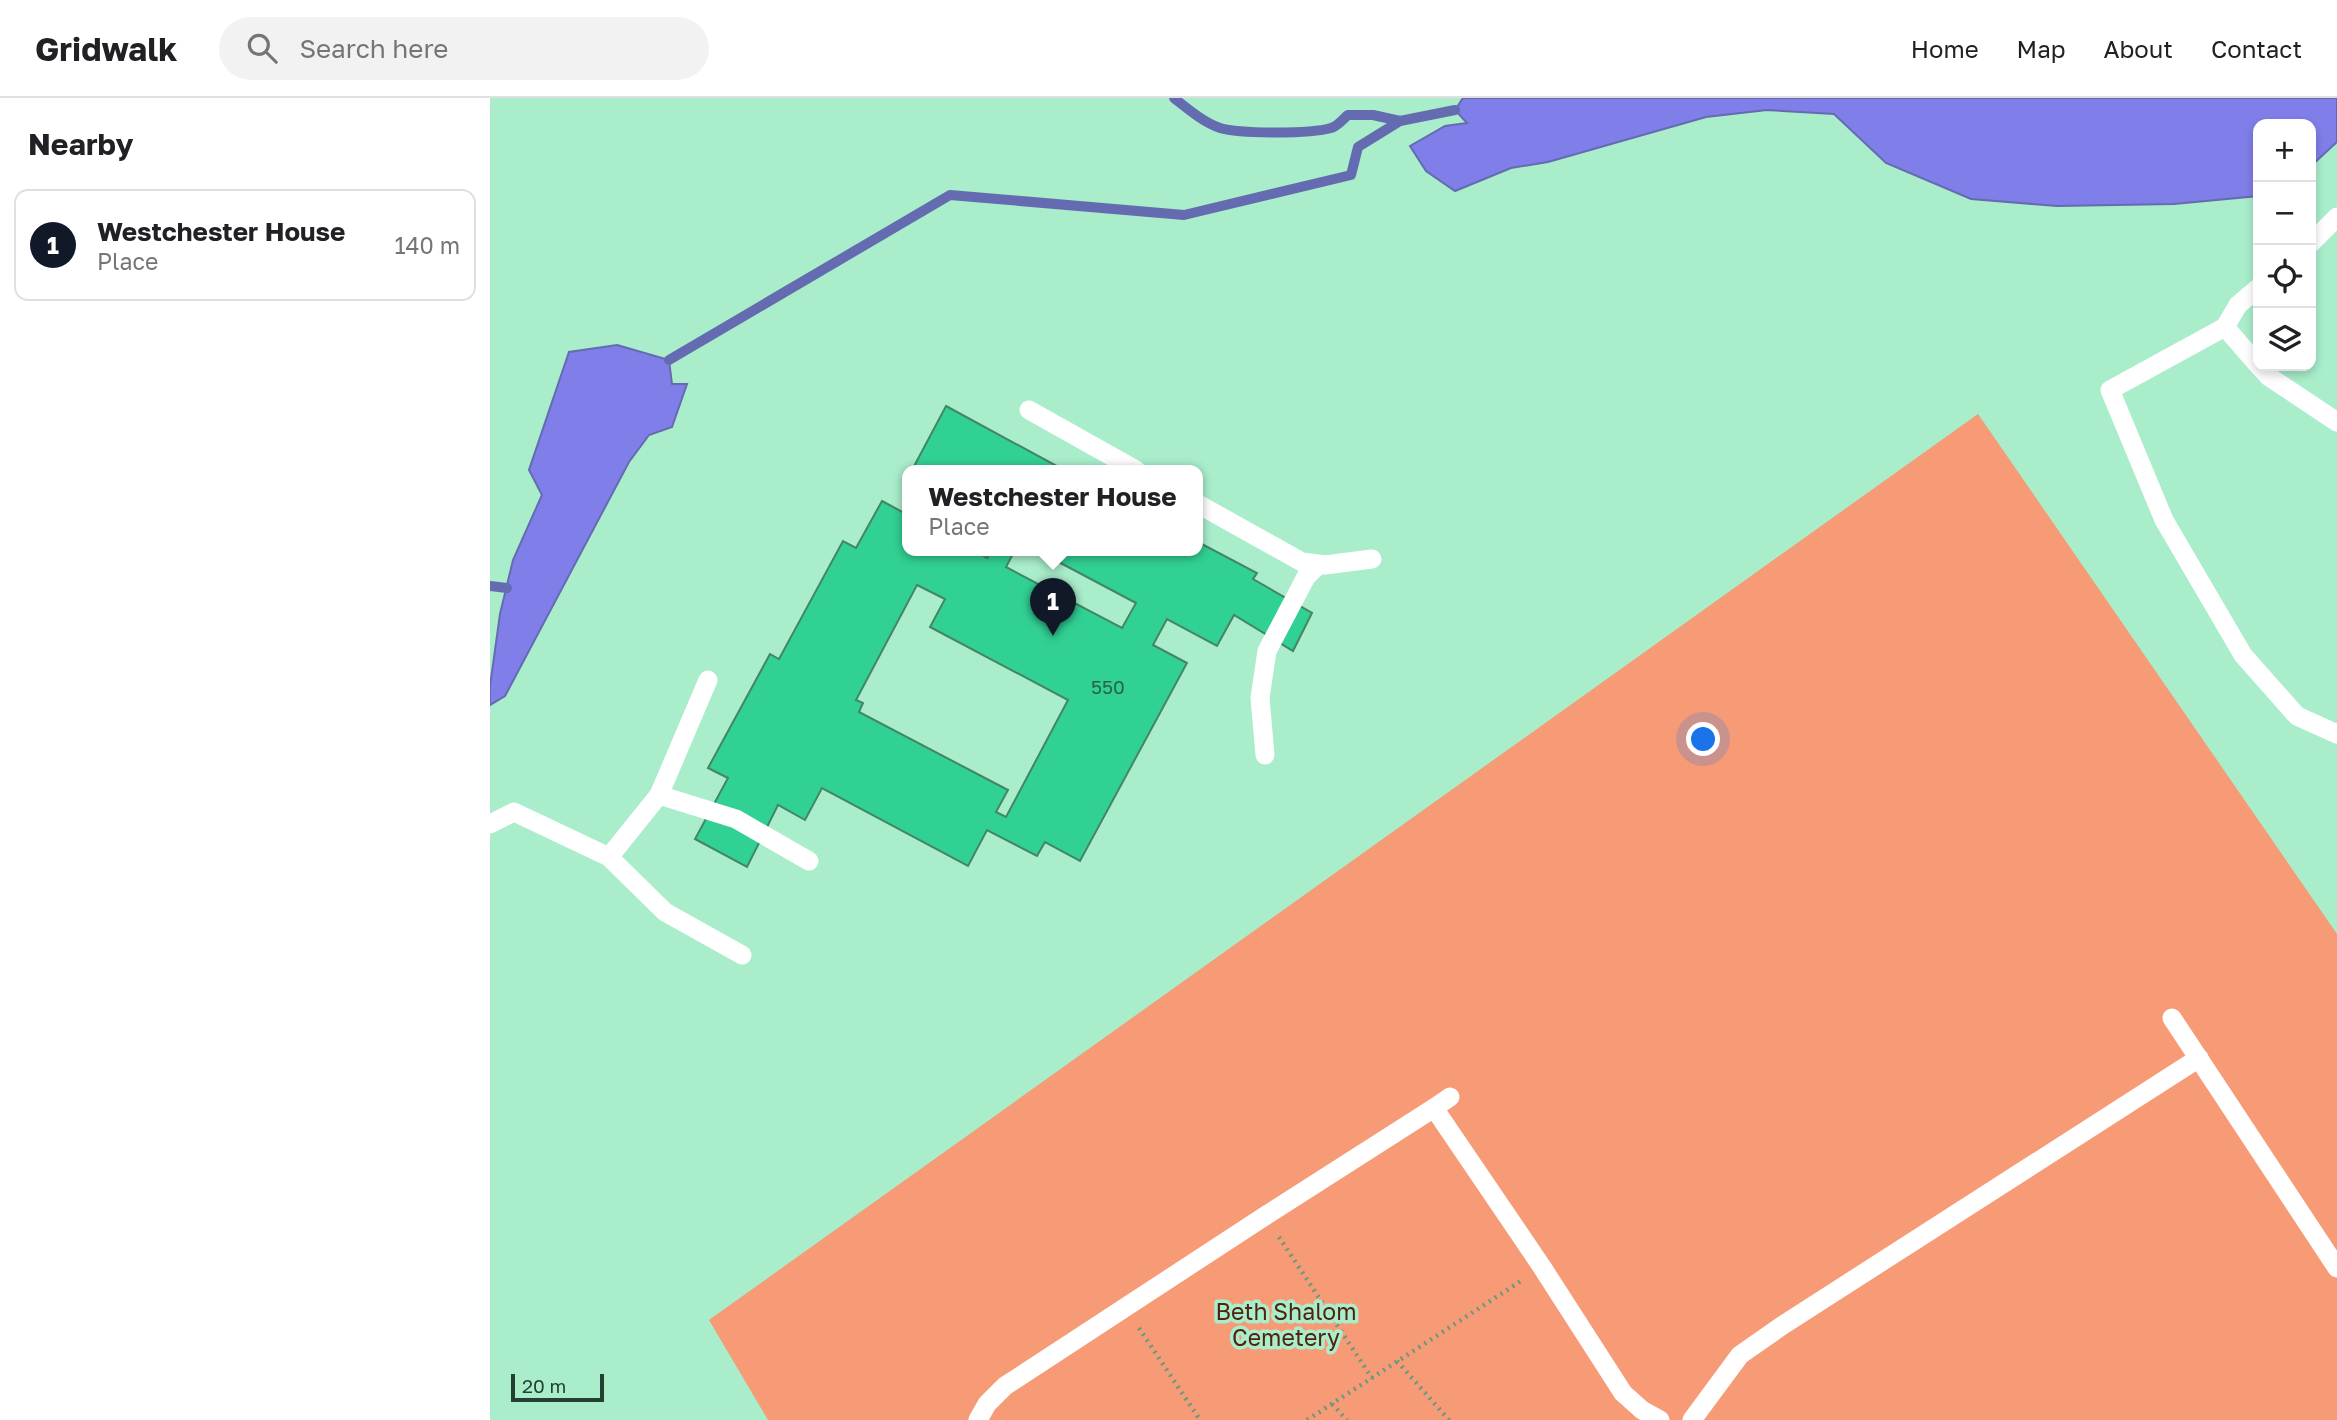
<!DOCTYPE html>
<html lang="en">
<head>
<meta charset="utf-8">
<style>
  body { margin:0; font-family:"Golos Text",sans-serif; background:#f2f2f2; color:#202124 }
  .controls { position:absolute; right:21px; top:21px; display:grid; overflow:hidden; border-radius:14px; box-shadow:0 4px 10px #0003 }
  .controls button { width:63px; height:63px; display:grid; place-items:center; padding:0; border:0; border-bottom:2px solid #e0e0e0; background:#fff; color:#202124; font:35px sans-serif }
  .scale { position:absolute; left:21px; bottom:18px; width:93px; box-sizing:border-box; padding-left:7px; border:4px solid #244032; border-top:0; font-size:19px; line-height:24px; white-space:nowrap; color:#244032; -webkit-text-stroke:5px #a9edcb; paint-order:stroke }
  .you { position:absolute; left:1214px; top:642px; width:24px; height:24px; margin:-18px; border:5px solid #fff; border-radius:50%; background:#1a73e8; box-shadow:0 0 0 10px #1a73e833 }
  .badge { display:grid; place-items:center; width:46px; height:46px; border-radius:50%; background:#111827; color:#fff; font-size:23px; font-weight:700 }
  .pin { position:absolute; translate:-50% -58px; filter:drop-shadow(0 2px 4px #0008) }
  .pin::after { content:''; position:absolute; top:37px; width:24px; height:21px; background:inherit; clip-path:polygon(0 0,100% 0,50% 100%) }
  .popup { position:absolute; left:412px; top:367px; width:301px; height:91px; box-sizing:border-box; display:grid; place-content:center; border-radius:14px; background:#fff; filter:drop-shadow(0 2px 5px #0005); font-size:23px; white-space:nowrap; color:#757577 }
  .popup b { font-size:26px; color:#202124 }
  .popup::after { content:''; position:absolute; left:50%; top:100%; margin-left:-14px; border:14px solid transparent; border-top-color:#fff }
  .list { margin:0; padding:0; list-style:none }
  h2 { display:flex; justify-content:space-between; align-items:center; height:91px; margin:0; padding:0 28px; font-size:30px }
  h2 small { font-size:23px; font-weight:400; color:#757577 }
  .list li { display:grid; grid-template-columns:46px 1fr auto; gap:21px; align-items:center; box-sizing:border-box; height:112px; margin:0 14px 14px; padding:0 14px; border:2px solid #e0e0e0; border-radius:14px }
  .list b { display:block; font-size:26px; white-space:nowrap }
  .list p { margin:0; font-size:23px; white-space:nowrap; color:#757577 }
  .list em { font-size:23px; font-style:normal; color:#757577 }
  .icon { flex:none; width:38px; height:38px; fill:none; stroke:currentColor; stroke-width:2; stroke-linecap:round; stroke-linejoin:round }
  .map { position:relative; flex:none; width:1847px; height:1322px; overflow:hidden }
  header { display:flex; align-items:center; gap:42px; box-sizing:border-box; height:98px; padding:0 35px; background:#fff; border-bottom:2px solid #e0e0e0 }
  header strong { font-size:33px }
  nav { display:flex; gap:38px; margin-inline-start:auto; font-size:24px }
  .search { width:490px; height:63px; background:#f2f2f2; display:flex; align-items:center; gap:18px; box-sizing:border-box; padding:0 24px; border-radius:38px; color:#757577; font-size:26px }
  main { display:flex }
  aside { flex:1; background:#fff }
  .map>svg:first-child { display:block }
</style>
</head>
<body>
<header>
<strong>Gridwalk</strong>
<div class="search"><svg class="icon" aria-label="search" viewBox="0 0 24 24"><circle cx="10" cy="10" r="6"/><path d="M15 15l6 6"/></svg>Search here</div>
<nav><a>Home</a><a>Map</a><a>About</a><a>Contact</a></nav>
</header>
<main>
<aside>
<h2>Nearby<small></small></h2>
<ul class="list">
<li><span class="badge">1</span><div><b>Westchester House</b><p>Place</p></div><em>140 m</em></li>
</ul>
</aside>
<div class="map">
<svg width="1847" height="1322" viewBox="0 0 1847 1322">
  <rect width="100%" height="100%" fill="#a9edcb"/>
  <polygon fill="#f79a76" points="1488,316 1847,836 1847,1322 278,1322 219,1222"/>
  <g fill="#807ee8" stroke="#646bb1" stroke-width="2">
    <polygon points="973,0 1847,0 1847,44 1821,68 1821,26 1768,26 1768,98 1684,106 1567,108 1481,101 1396,65 1344,16 1277,12 1216,19 1058,64 1021,70 965,93 936,73 920,48 955,28 977,25 965,12"/>
    <polygon points="127,247 179,262 182,286 197,286 182,329 159,337 139,364 15,598 0,607 0,588 10,516 23,462 52,397 39,372 79,254"/>
  </g>
  <g fill="none" stroke-linecap="round" stroke-linejoin="round">
    <g stroke="#646bb1" stroke-width="10">
      <path d="M 684,0 C 698,11 713,24 730,30 C 750,36 821,36 841,30 C 847,29 853,21 858,17 L 883,17 L 910,23"/>
      <polyline points="179,262 460,97 694,117 861,77 868,49 910,23 965,12"/>
      <polyline points="0,488 17,490"/>
    </g>
  </g>
  <g fill="#31d093" stroke="#438567" stroke-width="2" fill-rule="evenodd">
    <polygon points="456,308 574,372 422,372"/>
    <path d="M 392,403 L 418,417 L 418,452 L 484,452 L 497,460 L 501,452 L 525,452 L 516,469 L 632,530 L 646,505 L 546,452 L 708,452 L 708,444 L 767,475 L 763,481 L 822,515 L 803,553 L 744,517 L 727,548 L 677,521 L 663,547 L 697,565 L 590,763 L 555,744 L 547,758 L 497,732 L 478,768 L 332,690 L 315,722 L 288,707 L 257,769 L 205,741 L 238,680 L 218,670 L 280,556 L 289,561 L 353,443 L 366,450 ZM 427,487 L 455,501 L 440,529 L 578,602 L 516,719 L 506,714 L 518,692 L 369,614 L 373,605 L 366,602 Z"/>
  </g>
  <g fill="none" stroke-linecap="round" stroke-linejoin="round">
    <g stroke="#679880" stroke-width="4.5" stroke-dasharray="2 5" stroke-linecap="butt">
      <polyline points="789,1139 882,1280"/>
      <polyline points="649,1230 710,1322"/>
      <polyline points="907,1263 959,1322"/>
      <polyline points="842,1306 857,1322"/>
      <polyline points="817,1322 1031,1183"/>
    </g>
    <g stroke="#fff" stroke-width="19">
      <polyline points="1821,145 1847,119"/>
      <polyline points="1735,229 1620,292 1674,422 1753,557 1807,618 1847,636"/>
      <polyline points="1735,229 1748,207 1768,190"/>
      <polyline points="1735,229 1768,267"/>
      <polyline points="1769,268 1778,278 1847,324"/>
      <polyline points="539,312 646,372"/>
      <polyline points="708,406 812,464 835,467 882,461"/>
      <polyline points="775,657 770,600 777,553 816,479 828,467"/>
      <polyline points="169,697 246,721 319,763"/>
      <polyline points="0,726 24,714 119,759 175,814 252,857"/>
      <polyline points="119,759 169,697 218,582"/>
      <polyline points="1682,920 1847,1170"/>
      <polyline points="944,1010 960,999"/>
      <polyline points="488,1322 497,1306 515,1288 775,1118 944,1010 1052,1169 1133,1295 1152,1312 1170,1322"/>
      <polyline points="1202,1322 1250,1257 1293,1227 1709,960"/>
    </g>
  </g>
  <g text-anchor="middle" stroke-width="7" stroke-linejoin="round" paint-order="stroke">
    <g font-size="19" fill="#27644a">
      <text x="618" y="596">550</text>
    </g>
    <g font-size="23" fill="#502310" stroke="#a9edcb">
      <text x="796" y="1222">Beth Shalom<tspan x="796" dy="26">Cemetery</tspan></text>
    </g>
  </g>
</svg>
<div class="controls">
<button>+</button>
<button>−</button>
<button><svg class="icon" aria-label="locate" viewBox="0 0 24 24"><circle cx="12" cy="12" r="6"/><path d="M12 2v4M12 18v4M2 12h4M18 12h4"/></svg></button>
<button><svg class="icon" aria-label="layers" viewBox="0 0 24 24"><path d="M12 4l9 5-9 5-9-5zM3 14l9 5 9-5"/></svg></button>
</div>
<div class="scale">20 m</div>
<div class="you"></div>
<div class="pin badge" style="left:563px;top:538px">1</div>
<div class="popup"><b>Westchester House</b>Place</div>
</div>
</main>
</body>
</html>
